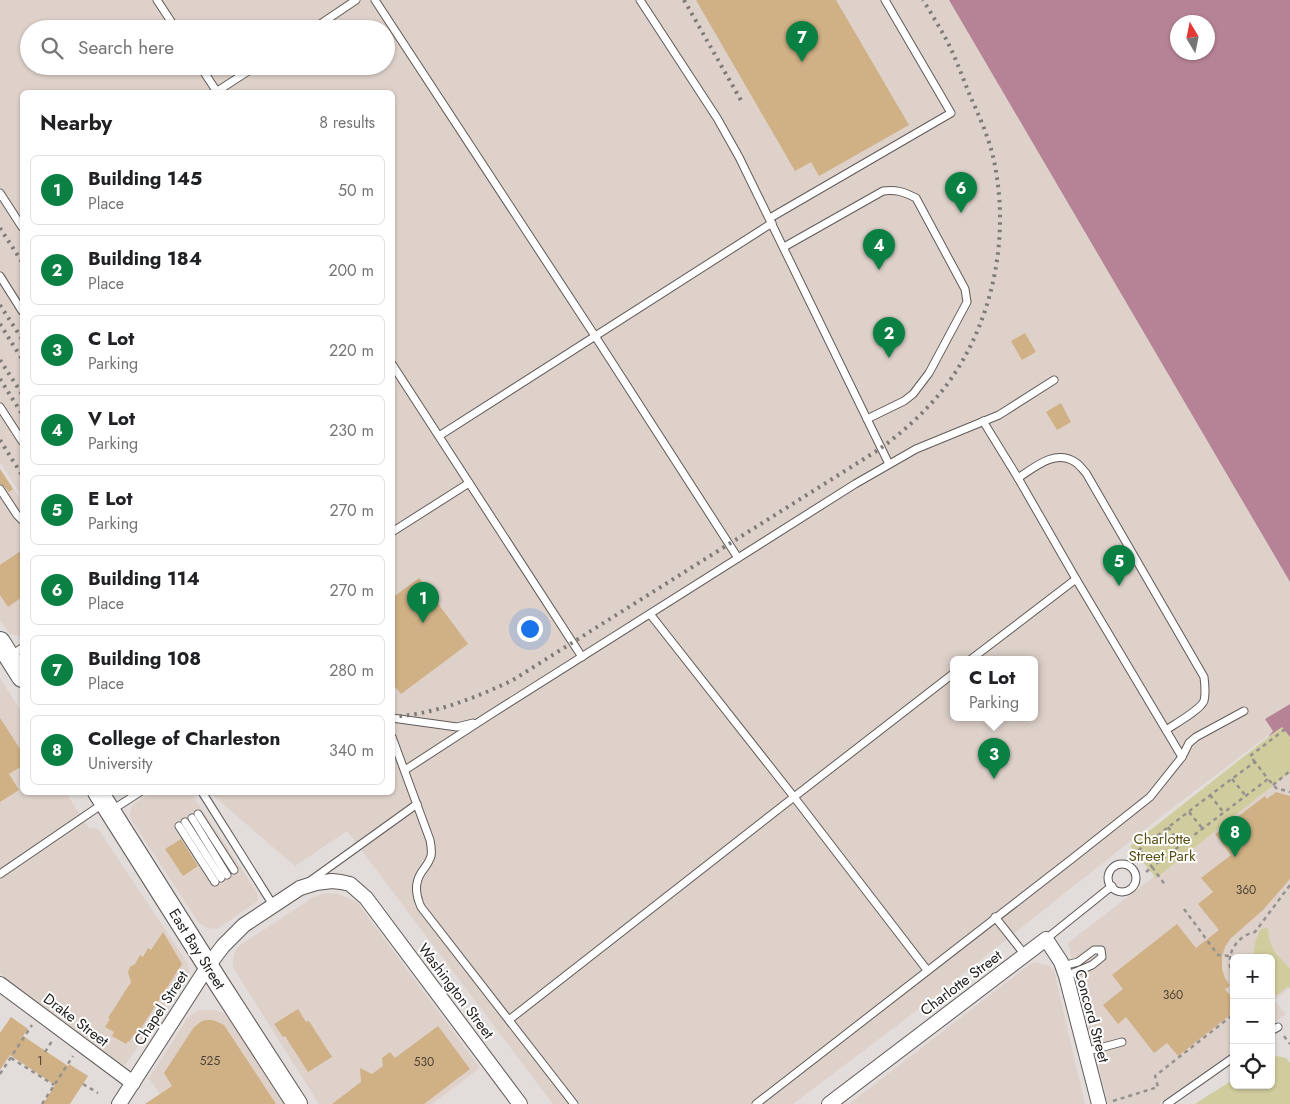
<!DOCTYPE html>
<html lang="en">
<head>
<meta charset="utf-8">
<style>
  body { margin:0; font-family:Jost,sans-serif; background:#f6f6f6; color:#202124 }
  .controls { position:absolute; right:15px; bottom:15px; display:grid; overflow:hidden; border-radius:8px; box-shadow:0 1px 4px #0004 }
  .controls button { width:45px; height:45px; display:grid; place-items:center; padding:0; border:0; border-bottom:1px solid #e0e0e0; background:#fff; color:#202124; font:25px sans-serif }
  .compass { position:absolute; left:1170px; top:15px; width:45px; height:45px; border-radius:50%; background:#fff; box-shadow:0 1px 4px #0004; rotate:350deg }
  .you { position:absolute; left:529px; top:628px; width:18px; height:18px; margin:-12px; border:4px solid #fff; border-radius:50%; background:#1a73e8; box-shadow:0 0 0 8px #1a73e833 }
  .badge { display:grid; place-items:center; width:32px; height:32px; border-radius:50%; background:#0b8043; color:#fff; font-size:16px; font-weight:700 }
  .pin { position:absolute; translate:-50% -41px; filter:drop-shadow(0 1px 2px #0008) }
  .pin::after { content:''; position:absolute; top:26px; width:18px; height:15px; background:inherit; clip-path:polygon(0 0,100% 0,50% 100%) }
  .popup { position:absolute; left:950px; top:656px; width:88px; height:65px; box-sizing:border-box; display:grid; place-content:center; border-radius:8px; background:#fff; filter:drop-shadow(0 1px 4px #0005); font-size:16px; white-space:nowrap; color:#757577 }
  .popup b { font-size:19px; color:#202124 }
  .popup::after { content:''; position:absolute; left:50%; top:100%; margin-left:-10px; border:10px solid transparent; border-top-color:#fff }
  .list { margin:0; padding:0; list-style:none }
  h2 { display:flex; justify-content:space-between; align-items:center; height:65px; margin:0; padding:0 20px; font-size:21px }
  h2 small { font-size:16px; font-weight:400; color:#757577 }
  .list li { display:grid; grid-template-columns:32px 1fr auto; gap:15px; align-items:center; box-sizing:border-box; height:70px; margin:0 10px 10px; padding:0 10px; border:1px solid #e0e0e0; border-radius:8px }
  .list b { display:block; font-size:19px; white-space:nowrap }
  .list p { margin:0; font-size:16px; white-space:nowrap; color:#757577 }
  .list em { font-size:16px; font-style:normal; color:#757577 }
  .icon { flex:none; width:28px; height:28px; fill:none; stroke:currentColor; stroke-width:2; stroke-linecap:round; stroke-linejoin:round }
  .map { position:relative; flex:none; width:1290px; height:1104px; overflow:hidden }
  .search { position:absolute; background:#fff; box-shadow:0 1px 4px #0004; left:20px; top:20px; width:375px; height:55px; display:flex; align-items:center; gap:12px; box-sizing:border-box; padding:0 18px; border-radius:28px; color:#757577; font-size:19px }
  .panel { position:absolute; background:#fff; box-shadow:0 1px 4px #0004; left:20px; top:90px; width:375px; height:705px; border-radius:8px }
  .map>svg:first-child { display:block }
</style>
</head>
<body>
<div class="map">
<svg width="1290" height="1104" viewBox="0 0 1290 1104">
  <rect width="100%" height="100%" fill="#e2ddda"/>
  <g fill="#ded1ca" fill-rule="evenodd">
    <path d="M 0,0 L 949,0 L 1290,582 L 1290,704 L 1265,719 L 1274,731 L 1171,809 L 916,1011 L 793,1104 L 553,1104 L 347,831 L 295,866 L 216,798 L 212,793 L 392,792 L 392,92 L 22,92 L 22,497 L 0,462 ZM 29,29 L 386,29 L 386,66 L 29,66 ZM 954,660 L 1034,660 L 1034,718 L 954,718 Z"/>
    <polygon points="0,468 22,502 22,636 21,636 10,634 0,620"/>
    <polygon points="0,678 22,713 22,792 66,793 89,828 94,828 99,830 188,964 189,973 126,1064 122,1065 120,1063 5,978 0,973"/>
    <polygon points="1290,772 1290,988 1274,1000 1286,1014 1271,1025 1271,958 1234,958 1234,1051 1158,1104 1108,1104 1068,943"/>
    <polygon points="152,793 191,793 257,892 258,901 217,929 208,928 199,923 130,818 130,812 133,804"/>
    <polygon points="329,893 338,894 357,902 480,1068 432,1104 319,1104 237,974 233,967 233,960 235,952 239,946 312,898 322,894"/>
    <polygon points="1036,962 1049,966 1054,971 1085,1104 849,1104 1030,964"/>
    <polygon points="200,1010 215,1010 223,1013 231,1021 284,1104 167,1104 149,1078 187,1019 195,1012"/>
  </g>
  <g fill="#d1cc9d">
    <polygon points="1284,725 1290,728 1290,772 1156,878 1130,846"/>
    <path d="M 1268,928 C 1270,950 1275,953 1290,968 L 1290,988 L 1288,986 L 1273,998 L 1271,994 L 1271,958 L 1254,958 C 1253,948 1256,937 1261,929 Z"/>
    <polygon points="1277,1056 1286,1058 1290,1063 1290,1104 1195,1104 1234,1079 1234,1085 1271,1085 1271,1057"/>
  </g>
  <g fill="#b68295" fill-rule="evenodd">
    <path d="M 949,0 L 1290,0 L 1290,582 ZM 1178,22 L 1208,22 L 1208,52 L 1178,52 Z"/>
    <polygon points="1290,704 1290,737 1282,727 1268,737 1273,731 1265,719"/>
  </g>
  <g fill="#d0b085">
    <polygon points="696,0 836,0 909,125 819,176 811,162 795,171"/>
    <polygon points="1025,333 1036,352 1022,360 1011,341"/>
    <polygon points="1061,403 1071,422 1057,430 1046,412"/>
    <polygon points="0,469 13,489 9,492 4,486 0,484"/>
    <polygon points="22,550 22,597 8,607 0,595 0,565"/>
    <polygon points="419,578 468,644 401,694 392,683 392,598"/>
    <polygon points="0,718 22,752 22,766 9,774 19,790 0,802"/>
    <polygon points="1276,792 1290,796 1290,879 1263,910 1230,939 1225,947 1222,956 1222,969 1225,978 1230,986 1225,989 1234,1000 1234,1012 1178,1056 1167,1043 1154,1053 1126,1017 1118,1024 1103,1005 1123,989 1112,975 1177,924 1196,948 1219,930 1198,904 1213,892 1201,878 1231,855 1215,834 1265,796 1267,799"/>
    <polygon points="181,839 198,866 183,876 165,849"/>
    <polygon points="163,932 182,964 136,1036 134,1034 129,1042 128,1041 126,1044 112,1036 114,1032 105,1027 110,1019 108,1018 131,982 128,972 130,967 135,964 140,955 143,957 148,948 151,950"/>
    <polygon points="298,1009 306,1022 309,1021 332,1057 308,1072 285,1036 283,1037 274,1024"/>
    <polygon points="11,1017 28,1029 23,1036 68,1066 69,1064 88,1076 70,1104 43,1104 55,1085 10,1055 0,1070 0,1033"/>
    <polygon points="207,1020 213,1020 224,1025 276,1104 145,1104 172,1086 164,1073 194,1027 202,1021"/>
    <polygon points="438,1026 470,1069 424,1104 332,1104 361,1082 360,1068 372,1074 383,1066 382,1058 390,1052 395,1058"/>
  </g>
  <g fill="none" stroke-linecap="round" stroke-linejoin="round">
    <g stroke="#605b59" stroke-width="9">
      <g id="lane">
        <polyline points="157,0 176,29"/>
        <polyline points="375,0 595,336 738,558"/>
        <polyline points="640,0 717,118 739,157 889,464"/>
        <polyline points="313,29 356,0"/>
        <polyline points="200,66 217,92"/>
        <polyline points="216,92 256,66"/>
        <polyline points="0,193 22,227"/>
        <polyline points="770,218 951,113 885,0"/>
        <path d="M 784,247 L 883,191 C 896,189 904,192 916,198 L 965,289 L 967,302 L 929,373 L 913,394 L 904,401 L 867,419"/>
        <polyline points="0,276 22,311"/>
        <polyline points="392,364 582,657"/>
        <polyline points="0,407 22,441"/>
        <polyline points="983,421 1018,478 1076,579 1182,757"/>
        <polyline points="439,436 772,223"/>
        <path d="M 1018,478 C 1035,467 1055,449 1075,462 C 1079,464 1083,470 1086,473 L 1204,677 C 1205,685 1206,693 1204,701 C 1200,710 1175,724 1166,730"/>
        <polyline points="0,489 17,515 22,520"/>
        <polyline points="392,532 469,483"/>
        <polyline points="650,614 794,797 927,970"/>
        <polyline points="10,656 22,648"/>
        <polyline points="970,660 1076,579"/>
        <polyline points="392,718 457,727 473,723"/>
        <path d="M 392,737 L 430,840 C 431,845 432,851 431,856 C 429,863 425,867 421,873 C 414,884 416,896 421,907 L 574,1104"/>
        <polyline points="405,770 485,718 855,484 916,449 999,415 1054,380"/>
        <polyline points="202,792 273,905"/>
        <polyline points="112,810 140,792"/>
        <polyline points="198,814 234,870"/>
        <polyline points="192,818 227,875"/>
        <polyline points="185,822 221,878"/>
        <polyline points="179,826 215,882"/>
        <circle cx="1122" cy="878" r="14"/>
        <polyline points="0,874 104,803"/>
        <polyline points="310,881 417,804"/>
        <polyline points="995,917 1025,955"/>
        <polyline points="1046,939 1112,886"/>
        <polyline points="1062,966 1078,962 1094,950 1101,950 1102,957 1092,965 1066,976"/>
        <polyline points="509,1020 794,797 954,673"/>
        <polyline points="1271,1031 1278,1027"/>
        <polyline points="1085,1052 1122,1042"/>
        <polyline points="756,1104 1073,858 1150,797 1182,757 1189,743 1196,737 1244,711"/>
        <polyline points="1167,1104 1234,1057"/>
      </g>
    </g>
    <g stroke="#605b59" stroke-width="16">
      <g id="street">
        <polyline points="0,984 133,1083"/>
        <polyline points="119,1104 208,966 223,946 244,925 300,888 316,883 332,881 341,882 350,884 366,898 520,1104"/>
        <polyline points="829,1104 1046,939 1061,962 1066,976 1099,1104"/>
      </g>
    </g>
    <g stroke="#605b59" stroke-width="22">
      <g id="secondary">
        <polyline points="0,642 22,677"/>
        <polyline points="98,792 220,985 297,1104"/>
      </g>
    </g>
    <g stroke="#95918f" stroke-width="2.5" stroke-dasharray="4 4" stroke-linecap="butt">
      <polyline points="1255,762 1250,756 1284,730 1290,732"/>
      <polyline points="1232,779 1246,796"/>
      <polyline points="1269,780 1276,788 1290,792"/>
      <polyline points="1273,785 1290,771"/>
      <polyline points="1210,795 1224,813"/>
      <polyline points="1189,812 1203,829"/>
      <polyline points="1168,827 1181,845"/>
      <path d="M 1132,855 C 1173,824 1213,792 1255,762 L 1268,779 L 1152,867 L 1139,849"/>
      <polyline points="1146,872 1152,867 1166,886"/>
      <path d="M 1184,909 L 1218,955 L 1230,956 C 1234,943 1242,935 1255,932 L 1290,885"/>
      <polyline points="1230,956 1230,967 1234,977"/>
      <polyline points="1284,1036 1290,1044"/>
      <polyline points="45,1052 52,1041"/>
      <polyline points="11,1058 54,1085"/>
      <polyline points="0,1074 32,1025"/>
      <polyline points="83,1084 98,1093"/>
      <polyline points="1113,1101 1158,1087 1155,1076 1234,1014"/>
      <polyline points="42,1104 73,1056"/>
    </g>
    <use href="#lane" stroke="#fff" stroke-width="7"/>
    <use href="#street" stroke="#fff" stroke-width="14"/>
    <use href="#secondary" stroke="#fff" stroke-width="20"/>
    <g stroke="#7d7a78" stroke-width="4" stroke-dasharray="2.5 5" stroke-linecap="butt">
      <polyline points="684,0 743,104"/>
      <polyline points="0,228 22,262"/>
      <polyline points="0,305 22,339"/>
      <polyline points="0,324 22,359"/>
      <polyline points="0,360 22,394"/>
      <polyline points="0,379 22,414"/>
      <polyline points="0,440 22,475"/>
      <path d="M 392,717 C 435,714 475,698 513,680 L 875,452 C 900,435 923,414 942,391 C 991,329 1010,243 995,166 C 991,143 981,120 971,98 C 963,79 956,58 946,39 C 939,26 931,13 923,0"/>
    </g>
  </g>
  <g text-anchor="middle" stroke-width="4" stroke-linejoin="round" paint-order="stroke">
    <g font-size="12" fill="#4c4237">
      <text x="1246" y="894">360</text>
      <text x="1173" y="999">360</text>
      <text x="40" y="1065">1</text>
      <text x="210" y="1065">525</text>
      <text x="424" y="1066">530</text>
    </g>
    <g font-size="15" fill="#585013" stroke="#fff">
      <text x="1162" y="844">Charlotte<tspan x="1162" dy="17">Street Park</tspan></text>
    </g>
    <g font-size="15" fill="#201e1d" stroke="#fff">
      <text transform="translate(197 949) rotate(58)" y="5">East Bay Street</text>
      <text transform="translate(961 983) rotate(-37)" y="5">Charlotte Street</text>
      <text transform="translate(456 991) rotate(53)" y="5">Washington Street</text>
      <text transform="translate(161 1008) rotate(-57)" y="5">Chapel Street</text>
      <text transform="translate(1092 1016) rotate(75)" y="5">Concord Street</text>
      <text transform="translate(76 1020) rotate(37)" y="5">Drake Street</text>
    </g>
  </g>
</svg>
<div class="controls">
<button>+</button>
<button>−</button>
<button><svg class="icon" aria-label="locate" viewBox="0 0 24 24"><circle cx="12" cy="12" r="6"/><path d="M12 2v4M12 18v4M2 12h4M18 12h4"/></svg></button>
</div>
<svg class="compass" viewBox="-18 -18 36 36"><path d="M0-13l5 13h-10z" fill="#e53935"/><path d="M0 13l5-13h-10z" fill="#757577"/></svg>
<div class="you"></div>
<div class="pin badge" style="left:423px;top:623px">1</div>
<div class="pin badge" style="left:889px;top:358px">2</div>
<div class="pin badge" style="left:994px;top:779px">3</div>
<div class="popup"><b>C Lot</b>Parking</div>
<div class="pin badge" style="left:879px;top:270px">4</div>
<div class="pin badge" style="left:1119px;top:586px">5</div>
<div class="pin badge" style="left:961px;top:213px">6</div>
<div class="pin badge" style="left:802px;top:62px">7</div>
<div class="pin badge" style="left:1235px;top:857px">8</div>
<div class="search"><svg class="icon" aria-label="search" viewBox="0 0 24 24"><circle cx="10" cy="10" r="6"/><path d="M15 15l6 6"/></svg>Search here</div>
<section class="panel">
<h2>Nearby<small>8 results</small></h2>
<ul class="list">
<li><span class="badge">1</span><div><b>Building 145</b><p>Place</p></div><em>50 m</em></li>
<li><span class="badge">2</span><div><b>Building 184</b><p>Place</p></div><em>200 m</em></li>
<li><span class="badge">3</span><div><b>C Lot</b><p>Parking</p></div><em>220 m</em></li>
<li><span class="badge">4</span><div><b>V Lot</b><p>Parking</p></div><em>230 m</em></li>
<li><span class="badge">5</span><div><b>E Lot</b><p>Parking</p></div><em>270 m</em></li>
<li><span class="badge">6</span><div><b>Building 114</b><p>Place</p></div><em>270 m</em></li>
<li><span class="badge">7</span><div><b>Building 108</b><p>Place</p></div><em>280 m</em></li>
<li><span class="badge">8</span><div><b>College of Charleston</b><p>University</p></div><em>340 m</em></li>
</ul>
</section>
</div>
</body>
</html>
